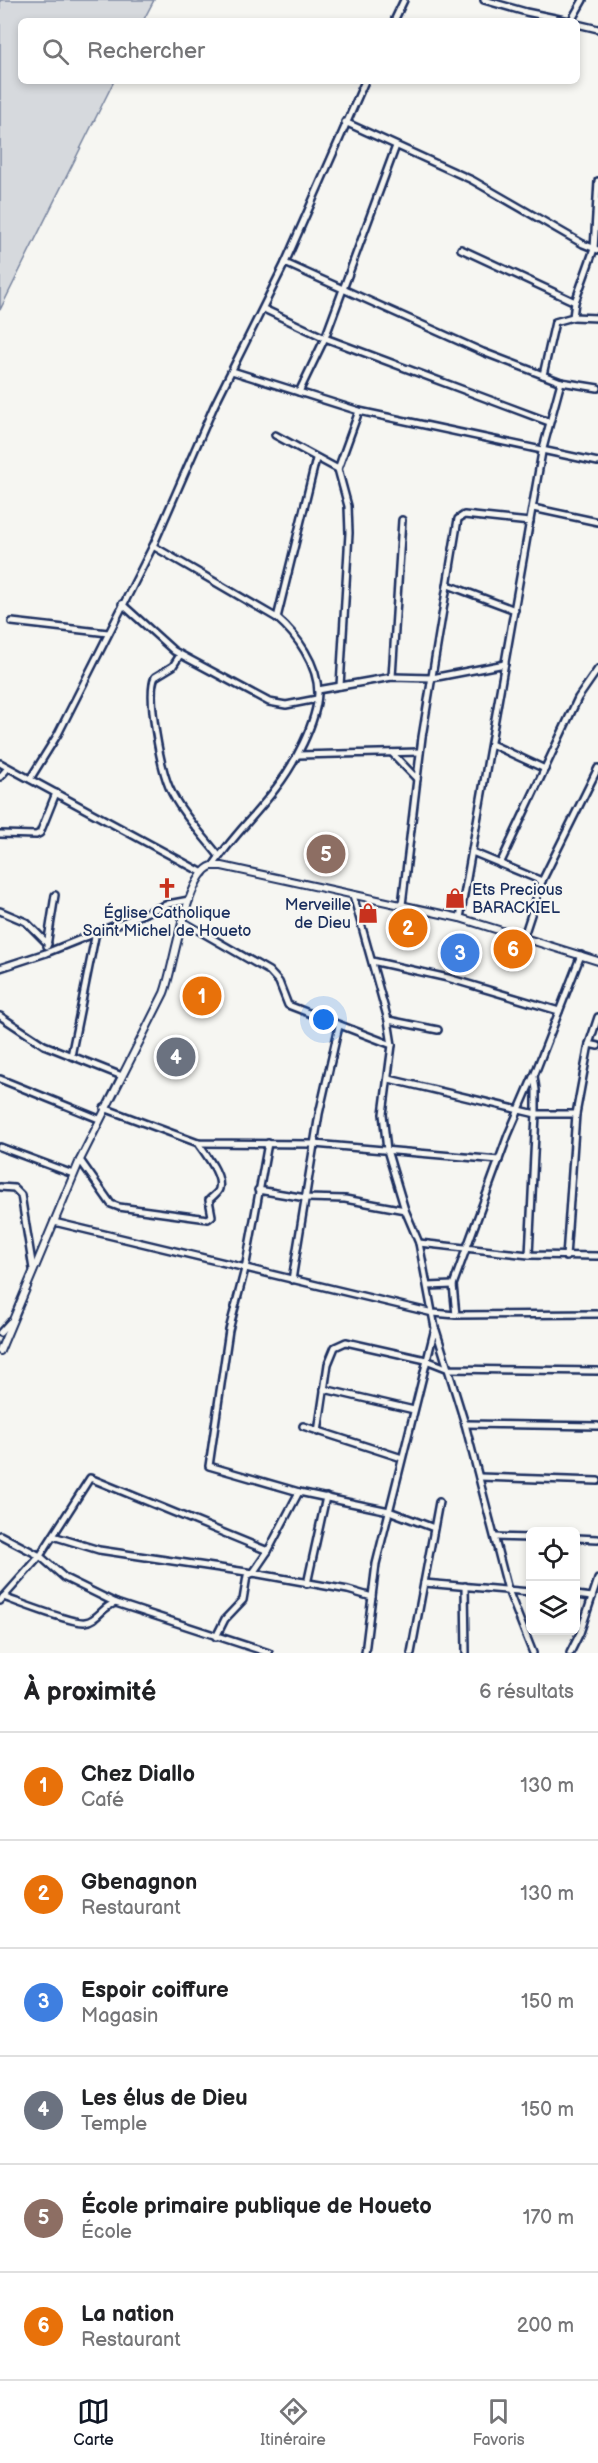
<!DOCTYPE html>
<html lang="fr">
<head>
<meta charset="utf-8">
<style>
  body { margin:0; font-family:"Balsamiq Sans",sans-serif; background:#f2f2f2; color:#202124 }
  .controls { position:absolute; right:18px; bottom:18px; display:grid; overflow:hidden; border-radius:9px; box-shadow:0 3px 9px #0003 }
  .controls button { width:54px; height:54px; display:grid; place-items:center; padding:0; border:0; border-bottom:2px solid #e0e0e0; background:#fff; color:#202124; font:30px sans-serif }
  .you { position:absolute; left:324px; top:1020px; width:21px; height:21px; margin:-15px; border:4px solid #fff; border-radius:50%; background:#1a73e8; box-shadow:0 0 0 9px #1a73e833 }
  .badge { display:grid; place-items:center; width:39px; height:39px; border-radius:50%; background:#111827; color:#fff; font-size:20px; font-weight:700 }
  .pin { position:absolute; translate:-50% -50%; border:3px solid #fff; box-shadow:0 2px 6px #0006 }
  .list { margin:0; padding:0; list-style:none }
  h2 { display:flex; justify-content:space-between; align-items:center; height:78px; margin:0; padding:0 24px; font-size:26px }
  h2 small { font-size:20px; font-weight:400; color:#757577 }
  .list li { display:grid; grid-template-columns:39px 1fr auto; gap:18px; align-items:center; box-sizing:border-box; height:108px; padding:0 24px; border-top:2px solid #e0e0e0 }
  .list b { display:block; font-size:22px; white-space:nowrap }
  .list p { margin:0; font-size:20px; white-space:nowrap; color:#757577 }
  .list em { font-size:20px; font-style:normal; color:#757577 }
  .icon { flex:none; width:33px; height:33px; fill:none; stroke:currentColor; stroke-width:2; stroke-linecap:round; stroke-linejoin:round }
  .map { position:relative; flex:none; width:598px; height:1653px; overflow:hidden }
  .search { position:absolute; background:#fff; box-shadow:0 3px 9px #0003; left:18px; right:18px; top:18px; height:66px; display:flex; align-items:center; gap:15px; box-sizing:border-box; padding:0 21px; border-radius:9px; color:#757577; font-size:22px }
  .sheet { height:726px; background:#fff }
  nav { display:flex; justify-content:space-around; align-items:center; box-sizing:border-box; height:84px; border-top:2px solid #e0e0e0; background:#fff; font-size:16px; color:#757577 }
  nav a { display:grid; justify-items:center; gap:3px }
  nav .on { color:#111827 }
  .map>svg:first-child { display:block }
</style>
</head>
<body>
<div class="map">
<svg width="598" height="1653" viewBox="0 0 598 1653">
  <rect width="100%" height="100%" fill="#f6f6f2"/>
  <filter id="ink" filterUnits="userSpaceOnUse"><feTurbulence type="fractalNoise" baseFrequency=".0167" numOctaves="2"/><feDisplacementMap in="SourceGraphic" scale="12" xChannelSelector="R" yChannelSelector="G"/><feConvolveMatrix kernelMatrix="1 2 1 2 8 2 1 2 1" color-interpolation-filters="sRGB"/></filter>
  <g filter="url(#ink)">
    <polygon fill="#d6d9dd" stroke="#78849e" stroke-width="1.5" points="0,0 154,0 143,21 21,21 21,81 114,81 0,310"/>
    <g fill="none" stroke-linecap="round" stroke-linejoin="round">
      <g stroke="#1b2f5e" stroke-width="10">
        <g id="minor">
          <polyline points="484,0 526,12 569,21"/>
          <polyline points="394,21 404,0"/>
          <polyline points="571,21 583,0"/>
          <polyline points="577,24 598,29"/>
          <polyline points="345,122 472,180 583,244 598,250"/>
          <polyline points="461,249 575,302"/>
          <polyline points="285,263 483,352 561,382 598,388"/>
          <polyline points="264,309 325,338 549,422"/>
          <polyline points="573,317 598,318"/>
          <polyline points="232,371 359,411 598,462"/>
          <polyline points="543,375 555,322 573,317 575,302 594,249 598,181"/>
          <polyline points="299,392 325,338 396,146"/>
          <polyline points="275,435 338,469"/>
          <polyline points="533,508 598,522"/>
          <path d="M 153,546 L 277,618 C 297,635 318,665 318,693 C 317,722 294,765 276,788 C 256,815 231,838 213,866"/>
          <polyline points="448,585 515,610"/>
          <polyline points="122,604 174,651 269,702 286,705 317,699"/>
          <polyline points="277,618 316,459"/>
          <polyline points="12,622 108,633"/>
          <path d="M 180,655 L 173,666 L 155,677 C 146,695 161,768 169,787 C 180,812 202,834 219,856"/>
          <polyline points="392,677 402,520"/>
          <polyline points="340,686 349,533 348,506 338,469 359,411"/>
          <polyline points="318,690 392,677 432,678 505,664"/>
          <polyline points="491,744 545,769"/>
          <polyline points="392,753 417,779"/>
          <polyline points="298,755 420,752"/>
          <polyline points="0,763 203,873"/>
          <polyline points="0,777 8,768"/>
          <polyline points="30,779 58,734 153,546 214,406 285,263 365,81"/>
          <polyline points="0,834 36,835 40,833 56,793"/>
          <polyline points="472,852 542,881"/>
          <polyline points="500,864 578,698 598,669"/>
          <polyline points="353,895 388,1020 392,1045 383,1114 387,1150 405,1210 419,1243 435,1328 376,1564 365,1653"/>
          <polyline points="402,905 422,737 458,519 464,515 530,522"/>
          <polyline points="0,911 26,922 48,944"/>
          <polyline points="460,918 542,452 561,382"/>
          <polyline points="182,921 269,971 279,982 288,1005 392,1045"/>
          <polyline points="523,939 542,881 598,768"/>
          <polyline points="47,946 55,895"/>
          <polyline points="372,961 448,978 559,1011"/>
          <polyline points="0,968 46,953 168,904 189,900"/>
          <polyline points="0,1016 44,1045 122,1076"/>
          <polyline points="388,1020 438,1030"/>
          <polyline points="589,1044 598,1046"/>
          <polyline points="71,1056 96,932"/>
          <polyline points="0,1079 99,1119"/>
          <polyline points="389,1079 536,1114 576,1114"/>
          <polyline points="104,1108 198,1143 314,1144 499,1160"/>
          <polyline points="268,1143 245,1269 229,1330 209,1466 299,1492"/>
          <polyline points="0,1147 73,1174"/>
          <path d="M 80,1160 L 111,1204 L 119,1207 L 208,1219 L 212,1216 L 209,1200 C 212,1197 218,1193 219,1189 C 223,1175 205,1154 198,1143"/>
          <polyline points="0,1187 14,1188 21,1195 33,1269"/>
          <polyline points="258,1190 306,1198 345,1199 405,1210"/>
          <polyline points="54,1222 433,1313 456,1315 598,1314"/>
          <polyline points="419,1243 529,1255 598,1256"/>
          <polyline points="529,1255 536,1114 536,1090 534,1076 581,955"/>
          <polyline points="566,1257 576,1114 589,1044 598,1017"/>
          <polyline points="292,1280 319,1114 339,1026"/>
          <polyline points="428,1286 453,1285"/>
          <polyline points="456,1315 453,1285 508,1135 533,1077"/>
          <polyline points="436,1330 465,1424 508,1590 533,1653"/>
          <polyline points="0,1333 10,1322"/>
          <polyline points="324,1389 414,1410"/>
          <polyline points="465,1424 598,1426"/>
          <polyline points="303,1426 402,1458"/>
          <polyline points="318,1432 328,1364 335,1347 346,1342 426,1360 449,1369 598,1371"/>
          <polyline points="479,1477 598,1481"/>
          <polyline points="0,1535 40,1556 65,1578 116,1603"/>
          <polyline points="53,1536 99,1550 253,1573 268,1551"/>
          <polyline points="495,1537 530,1538"/>
          <polyline points="576,1538 598,1539"/>
          <polyline points="424,1583 530,1592"/>
          <polyline points="307,1584 326,1497"/>
          <polyline points="465,1586 466,1653"/>
          <polyline points="576,1595 592,1597"/>
          <path d="M 3,1597 C 18,1602 73,1624 85,1622 C 98,1621 103,1605 116,1603 L 269,1653"/>
          <polyline points="0,1601 40,1556 90,1478 268,1551 299,1492 389,1511 434,1528"/>
          <polyline points="216,1637 225,1619 243,1600 247,1576 253,1573 348,1590 372,1597"/>
          <polyline points="411,1653 439,1502"/>
          <polyline points="570,1653 580,1633 598,1579"/>
        </g>
      </g>
      <g stroke="#1b2f5e" stroke-width="10">
        <path id="tertiary" d="M 0,1351 L 80,1160 L 164,993 C 174,967 186,874 212,866 C 213,866 221,866 222,866 L 460,918 L 598,961"/>
      </g>
      <use href="#minor" stroke="#f6f6f2" stroke-width="5"/>
      <use href="#tertiary" stroke="#f6f6f2" stroke-width="6"/>
    </g>
  </g>
  <defs>
    <g id="church-bare" transform="scale(1.62)"><path d="M-1.2-6h2.4v3.5h3.3v2.4h-3.3V6h-2.4V-.1h-3.3v-2.4h3.3Z" fill="#c8321e" stroke="#f6f6f2" stroke-width="2.5" paint-order="stroke"/></g>
    <g id="shop-bare" transform="scale(1.62)"><path d="M-5-2.5h2.3a2.7 3.5 0 0 1 5.4 0H5L5.5 6h-11ZM-1.5-2.5h3a1.5 2.3 0 0 0-3 0Z" fill="#c8321e" stroke="#f6f6f2" stroke-width="2.5" paint-order="stroke"/></g>
  </defs>
  <g fill-rule="evenodd">
    <use href="#church-bare" x="167" y="888"/>
    <use href="#shop-bare" x="455" y="898"/>
    <use href="#shop-bare" x="368" y="913"/>
  </g>
  <g text-anchor="middle" stroke-width="4.5" stroke-linejoin="round" paint-order="stroke">
    <g font-size="16" fill="#1b2f5e" stroke="#f6f6f2" text-anchor="start">
      <text x="472" y="895">Ets Precious<tspan x="472" dy="18">BARACKIEL</tspan></text>
      <text x="351" y="910" text-anchor="end">Merveille<tspan x="351" dy="18">de Dieu</tspan></text>
      <text x="167" y="918" text-anchor="middle">Église Catholique<tspan x="167" dy="18">Saint Michel de Houeto</tspan></text>
    </g>
  </g>
</svg>
<div class="controls">
<button><svg class="icon" aria-label="locate" viewBox="0 0 24 24"><circle cx="12" cy="12" r="6"/><path d="M12 2v4M12 18v4M2 12h4M18 12h4"/></svg></button>
<button><svg class="icon" aria-label="layers" viewBox="0 0 24 24"><path d="M12 4l9 5-9 5-9-5zM3 14l9 5 9-5"/></svg></button>
</div>
<div class="you"></div>
<div class="pin badge" style="left:202px;top:996px;background:#e8710a">1</div>
<div class="pin badge" style="left:408px;top:928px;background:#e8710a">2</div>
<div class="pin badge" style="left:460px;top:953px;background:#3f7fe0">3</div>
<div class="pin badge" style="left:176px;top:1057px;background:#6b7280">4</div>
<div class="pin badge" style="left:326px;top:854px;background:#8d6e63">5</div>
<div class="pin badge" style="left:513px;top:949px;background:#e8710a">6</div>
<div class="search"><svg class="icon" aria-label="search" viewBox="0 0 24 24"><circle cx="10" cy="10" r="6"/><path d="M15 15l6 6"/></svg>Rechercher</div>
</div>
<section class="sheet">
<h2>À proximité<small>6 résultats</small></h2>
<ul class="list">
<li><span class="badge" style="background:#e8710a">1</span><div><b>Chez Diallo</b><p>Café</p></div><em>130 m</em></li>
<li><span class="badge" style="background:#e8710a">2</span><div><b>Gbenagnon</b><p>Restaurant</p></div><em>130 m</em></li>
<li><span class="badge" style="background:#3f7fe0">3</span><div><b>Espoir coiffure</b><p>Magasin</p></div><em>150 m</em></li>
<li><span class="badge" style="background:#6b7280">4</span><div><b>Les élus de Dieu</b><p>Temple</p></div><em>150 m</em></li>
<li><span class="badge" style="background:#8d6e63">5</span><div><b>École primaire publique de Houeto</b><p>École</p></div><em>170 m</em></li>
<li><span class="badge" style="background:#e8710a">6</span><div><b>La nation</b><p>Restaurant</p></div><em>200 m</em></li>
</ul>
</section>
<nav>
<a class="on"><svg class="icon" aria-label="map" viewBox="0 0 24 24"><path d="M3 6l6-2 6 2 6-2v14l-6 2-6-2-6 2zM9 4v14M15 6v14"/></svg>Carte</a>
<a><svg class="icon" aria-label="directions" viewBox="0 0 24 24"><path d="M12 3l9 9-9 9-9-9zM9 14v-3h6M13 9l2 2-2 2"/></svg>Itinéraire</a>
<a><svg class="icon" aria-label="saved" viewBox="0 0 24 24"><path d="M7 4h10v16l-5-4-5 4z"/></svg>Favoris</a>
</nav>
</body>
</html>
